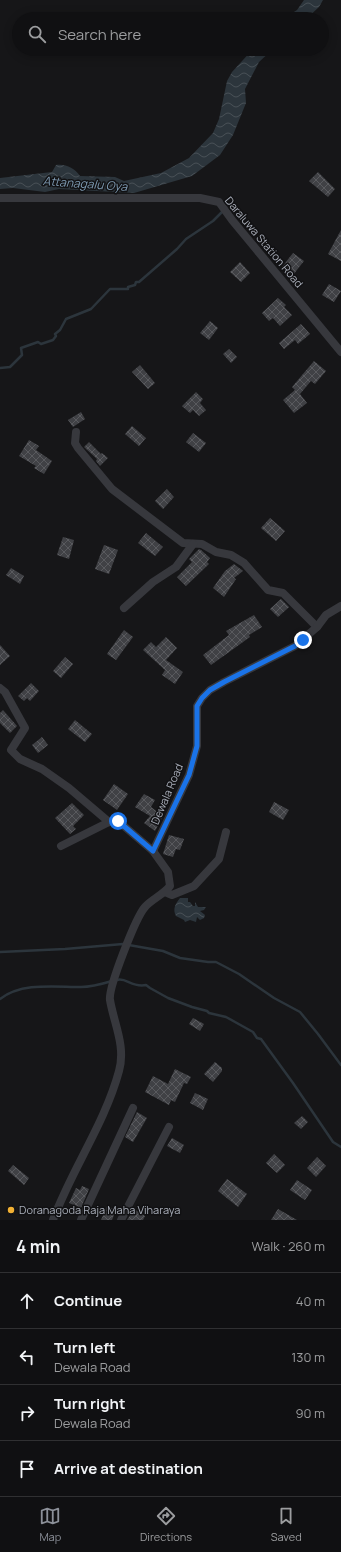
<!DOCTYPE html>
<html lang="en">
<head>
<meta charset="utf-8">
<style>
  body { margin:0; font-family:Manrope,sans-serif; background:#19191b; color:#f1f3f6 }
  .stop { position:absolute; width:12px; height:12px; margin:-9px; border:3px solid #1a73e8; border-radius:50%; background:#fff }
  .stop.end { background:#1a73e8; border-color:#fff; box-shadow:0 1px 4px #0008 }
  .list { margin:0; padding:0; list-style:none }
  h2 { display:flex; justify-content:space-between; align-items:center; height:52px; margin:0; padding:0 16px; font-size:17px }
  h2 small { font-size:13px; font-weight:400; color:#9c9d9f }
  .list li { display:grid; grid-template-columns:26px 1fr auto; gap:12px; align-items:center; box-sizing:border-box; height:56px; padding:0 16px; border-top:1px solid #303032 }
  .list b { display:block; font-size:15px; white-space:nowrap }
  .list p { margin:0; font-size:13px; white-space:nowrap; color:#9c9d9f }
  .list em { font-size:13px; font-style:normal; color:#9c9d9f }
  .icon { flex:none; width:22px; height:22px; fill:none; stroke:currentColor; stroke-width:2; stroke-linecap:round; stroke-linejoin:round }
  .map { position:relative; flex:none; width:341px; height:1220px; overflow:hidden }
  .search { position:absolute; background:#101012; box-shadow:0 2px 10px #0003; left:12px; right:12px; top:12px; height:44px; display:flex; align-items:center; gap:10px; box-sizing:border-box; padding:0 14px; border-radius:22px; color:#9c9d9f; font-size:15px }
  .sheet { height:276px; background:#101012 }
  nav { display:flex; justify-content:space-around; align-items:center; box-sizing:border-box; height:56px; border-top:1px solid #303032; background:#101012; font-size:11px; color:#9c9d9f }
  nav a { display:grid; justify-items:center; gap:2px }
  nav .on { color:#8c9099 }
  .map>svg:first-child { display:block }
</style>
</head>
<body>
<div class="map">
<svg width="341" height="1220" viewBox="0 0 341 1220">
  <defs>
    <pattern id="water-waves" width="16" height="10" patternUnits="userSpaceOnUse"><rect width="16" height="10" fill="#2c353c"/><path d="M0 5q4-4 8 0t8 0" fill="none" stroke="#485056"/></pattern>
    <pattern id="building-cross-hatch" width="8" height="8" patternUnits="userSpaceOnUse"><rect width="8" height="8" fill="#404145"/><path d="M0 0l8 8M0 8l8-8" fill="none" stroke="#595a5e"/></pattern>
  </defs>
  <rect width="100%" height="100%" fill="#161618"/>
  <g fill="url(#water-waves)">
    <polygon points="304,0 323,0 319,7 306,19 283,19 297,10"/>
    <path d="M 253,49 L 273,49 L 259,62 L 245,89 L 246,103 L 233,135 L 220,155 L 192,176 L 134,193 L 59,189 L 45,192 L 13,188 L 0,189 L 0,178 L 52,172 L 56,165 C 67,164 74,168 80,176 L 115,177 L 124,181 L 161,173 L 189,158 L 213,133 L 219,119 L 227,81 L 232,72 Z"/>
    <path d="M 180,898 L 188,898 L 188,902 L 190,902 L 193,906 L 195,906 L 195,902 L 198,907 L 206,907 L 204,910 L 200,911 L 205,915 L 204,918 L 200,920 L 197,917 L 196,922 L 190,920 L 185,922 L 184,920 L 176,916 C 172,909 176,903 180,898 Z"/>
  </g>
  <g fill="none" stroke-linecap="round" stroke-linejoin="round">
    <g stroke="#2c353c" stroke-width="2.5">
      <polyline points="0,368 10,367 22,355 21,348 38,342 41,344 53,340 56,336 55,334 60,330 66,319 91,309 110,289 128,289 128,287 135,285 136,282 139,282 177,249 186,239 213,221 222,212"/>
      <polyline points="0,952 65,949 123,944 163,951 180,958 208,962 216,962 239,974 274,998 300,1012 318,1034 341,1065"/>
      <path d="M 117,980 C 126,977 132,988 146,985 L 150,988 L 168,998 L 192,1007 L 207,1011 L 209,1013 L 226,1017 L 253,1032 L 257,1038 L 261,1039 L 293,1083 L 333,1142 L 341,1147"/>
      <path d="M 0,999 C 22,982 55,987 81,987 C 92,987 102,984 112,981"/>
    </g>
  </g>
  <g fill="url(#building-cross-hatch)">
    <polygon points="318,172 335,189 328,197 309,181"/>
    <polygon points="341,230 341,261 328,254"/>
    <polygon points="293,253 304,261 293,275 282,267"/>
    <polygon points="240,262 250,273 241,282 230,272"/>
    <polygon points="329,284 341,291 334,302 322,295"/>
    <polygon points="278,298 286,305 284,307 292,315 280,326 273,318 269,321 262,313"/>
    <polygon points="210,321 218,328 209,340 200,333"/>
    <polygon points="301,324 310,334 298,344 295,340 284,349 279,343"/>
    <polygon points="229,349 237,357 231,363 223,354"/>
    <polygon points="314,361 326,371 315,384 311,381 300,394 307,403 294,413 283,400 295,390 292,387"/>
    <polygon points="140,365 155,383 148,389 132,372"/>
    <polygon points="196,392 203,399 200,403 206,410 199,416 193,410 190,413 182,406"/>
    <polygon points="81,412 85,419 73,427 68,420"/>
    <polygon points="132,426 146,438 139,446 125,434"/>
    <polygon points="193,433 206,443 199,452 186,442"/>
    <polygon points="29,440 39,446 36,450 52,461 44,474 34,468 36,466 19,456"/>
    <polygon points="89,442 101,454 102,453 108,458 100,466 96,461 97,459 84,447"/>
    <polygon points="167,489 174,497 163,509 155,501"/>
    <polygon points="270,518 285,531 276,541 261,528"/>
    <polygon points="146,533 163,547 155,556 138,543"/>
    <polygon points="63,537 74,540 69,559 57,555"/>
    <polygon points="104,545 118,550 109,574 95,569"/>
    <polygon points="199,549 201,550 210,558 207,562 209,564 186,586 177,577 192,562 189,559"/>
    <polygon points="234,564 243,571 234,578 236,579 224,597 213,588 225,571"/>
    <polygon points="11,568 24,576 20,584 6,575"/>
    <polygon points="281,599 289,607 278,617 270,609"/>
    <polygon points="254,615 262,627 249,635 250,637 211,665 203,655 229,635 226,631"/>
    <polygon points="124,630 133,637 116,660 107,654"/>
    <polygon points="166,637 177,648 166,660 183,672 175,684 162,675 165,670 143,650 151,642 156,647"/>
    <polygon points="0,645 10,656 0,665"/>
    <polygon points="65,657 73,664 61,678 53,671"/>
    <polygon points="31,683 39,691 30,701 27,698 24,701 18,696"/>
    <polygon points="3,710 17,726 10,733 0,723 0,713"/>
    <polygon points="75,720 92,734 85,742 68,729"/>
    <polygon points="42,737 48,745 38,753 32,745"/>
    <polygon points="114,784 128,794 117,810 103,800"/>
    <polygon points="144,794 155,800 151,807 163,816 155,831 144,823 150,816 135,807"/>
    <polygon points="274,802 289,810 283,820 269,812"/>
    <polygon points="72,803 84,815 73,826 76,829 70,834 55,818"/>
    <polygon points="169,835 184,839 180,850 176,849 173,857 163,854"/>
    <polygon points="193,1018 204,1024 200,1031 189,1024"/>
    <polygon points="215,1062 222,1068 222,1071 213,1082 204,1074"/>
    <polygon points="175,1069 191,1077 187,1084 184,1083 175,1102 171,1100 169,1105 145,1092 153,1076 168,1084"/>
    <polygon points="195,1093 208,1099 203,1110 190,1103"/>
    <polygon points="137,1112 147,1118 133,1142 125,1137"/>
    <polygon points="302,1116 308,1122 301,1129 294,1123"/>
    <polygon points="172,1138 184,1145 180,1153 167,1146"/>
    <polygon points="274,1154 285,1165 277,1173 266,1163"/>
    <polygon points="317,1157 326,1166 316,1177 307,1168"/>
    <polygon points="13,1165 29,1178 24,1185 8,1171"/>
    <polygon points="227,1179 247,1194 238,1207 218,1191"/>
    <polygon points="297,1180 312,1190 305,1200 290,1190"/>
    <polygon points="82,1186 89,1189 81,1208 69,1203 76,1188 80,1190"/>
    <polygon points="107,1206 116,1210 112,1220 101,1220"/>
    <polygon points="134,1209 145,1216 143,1220 127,1220"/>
    <polygon points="278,1209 297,1220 271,1220"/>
  </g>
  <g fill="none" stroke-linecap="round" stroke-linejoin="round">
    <g stroke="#37383d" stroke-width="8">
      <polyline points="0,198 200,198 219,202 232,220 341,352"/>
      <polyline points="76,432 75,443 78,448 112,489 183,543 202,544 216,552 231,555 244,563 268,590 283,593 317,627"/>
      <polyline points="124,608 153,582 176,567 193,544"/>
      <polyline points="0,688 5,692 25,728 11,750 20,759 42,769 69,788 109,822"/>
      <polyline points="153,851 189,775 197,746 197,706 202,698 210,690 224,682 295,646 317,627 326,615 341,606"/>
      <polyline points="165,892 172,895 194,886 219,859 226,832"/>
      <path d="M 53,1220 C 72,1169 105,1123 119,1071 C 126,1046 114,1024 110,1000 C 108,988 136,917 145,907 C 152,899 163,895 170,886 L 168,872 L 153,851 L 118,821 L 109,822 L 61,846"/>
      <polyline points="81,1220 133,1108"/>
      <polyline points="121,1220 169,1127"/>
    </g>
  </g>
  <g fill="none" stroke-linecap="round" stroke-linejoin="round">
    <polyline stroke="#1a73e8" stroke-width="5" points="118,821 153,851 189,775 197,746 197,706 202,698 210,690 224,682 295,646 303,640"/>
  </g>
  <circle fill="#f2b134" stroke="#111113" stroke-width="1.5" cx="11" cy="1210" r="4"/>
  <g text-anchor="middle" stroke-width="3" stroke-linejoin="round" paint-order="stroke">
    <g font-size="11" fill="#a8adb8" stroke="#111113">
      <text transform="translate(264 242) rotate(50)" y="4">Daraluwa Station Road</text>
      <text transform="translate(167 794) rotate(-67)" y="4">Dewala Road</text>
    </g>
    <g font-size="11" fill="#a8adb8" stroke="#111113" text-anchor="start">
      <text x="19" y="1214">Doranagoda Raja Maha Viharaya</text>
    </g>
    <g font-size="12" font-style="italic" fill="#7f9bb3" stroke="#111113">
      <text transform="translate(85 184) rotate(4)" y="4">Attanagalu Oya</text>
    </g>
  </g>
</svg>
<div class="stop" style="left:118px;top:821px"></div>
<div class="stop end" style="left:303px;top:640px"></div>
<div class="search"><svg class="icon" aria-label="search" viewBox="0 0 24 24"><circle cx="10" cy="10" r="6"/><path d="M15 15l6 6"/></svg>Search here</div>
</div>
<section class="sheet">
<h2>4 min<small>Walk · 260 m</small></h2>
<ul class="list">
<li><svg class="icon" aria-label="ahead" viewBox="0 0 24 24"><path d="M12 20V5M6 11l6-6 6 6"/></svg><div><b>Continue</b></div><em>40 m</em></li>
<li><svg class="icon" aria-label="left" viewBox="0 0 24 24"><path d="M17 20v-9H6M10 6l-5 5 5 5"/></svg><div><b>Turn left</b><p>Dewala Road</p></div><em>130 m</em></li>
<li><svg class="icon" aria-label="right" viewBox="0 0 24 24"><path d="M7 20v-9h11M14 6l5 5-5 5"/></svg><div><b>Turn right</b><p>Dewala Road</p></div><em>90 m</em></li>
<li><svg class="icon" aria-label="arrive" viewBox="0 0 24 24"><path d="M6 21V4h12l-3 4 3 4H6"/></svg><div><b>Arrive at destination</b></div></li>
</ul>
</section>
<nav>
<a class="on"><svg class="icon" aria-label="map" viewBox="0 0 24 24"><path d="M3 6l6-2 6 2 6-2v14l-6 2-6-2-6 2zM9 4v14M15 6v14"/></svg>Map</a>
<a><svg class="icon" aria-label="directions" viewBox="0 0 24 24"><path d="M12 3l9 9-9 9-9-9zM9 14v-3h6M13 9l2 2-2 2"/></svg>Directions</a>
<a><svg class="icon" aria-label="saved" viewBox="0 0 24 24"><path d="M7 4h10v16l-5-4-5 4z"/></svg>Saved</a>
</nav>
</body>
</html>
